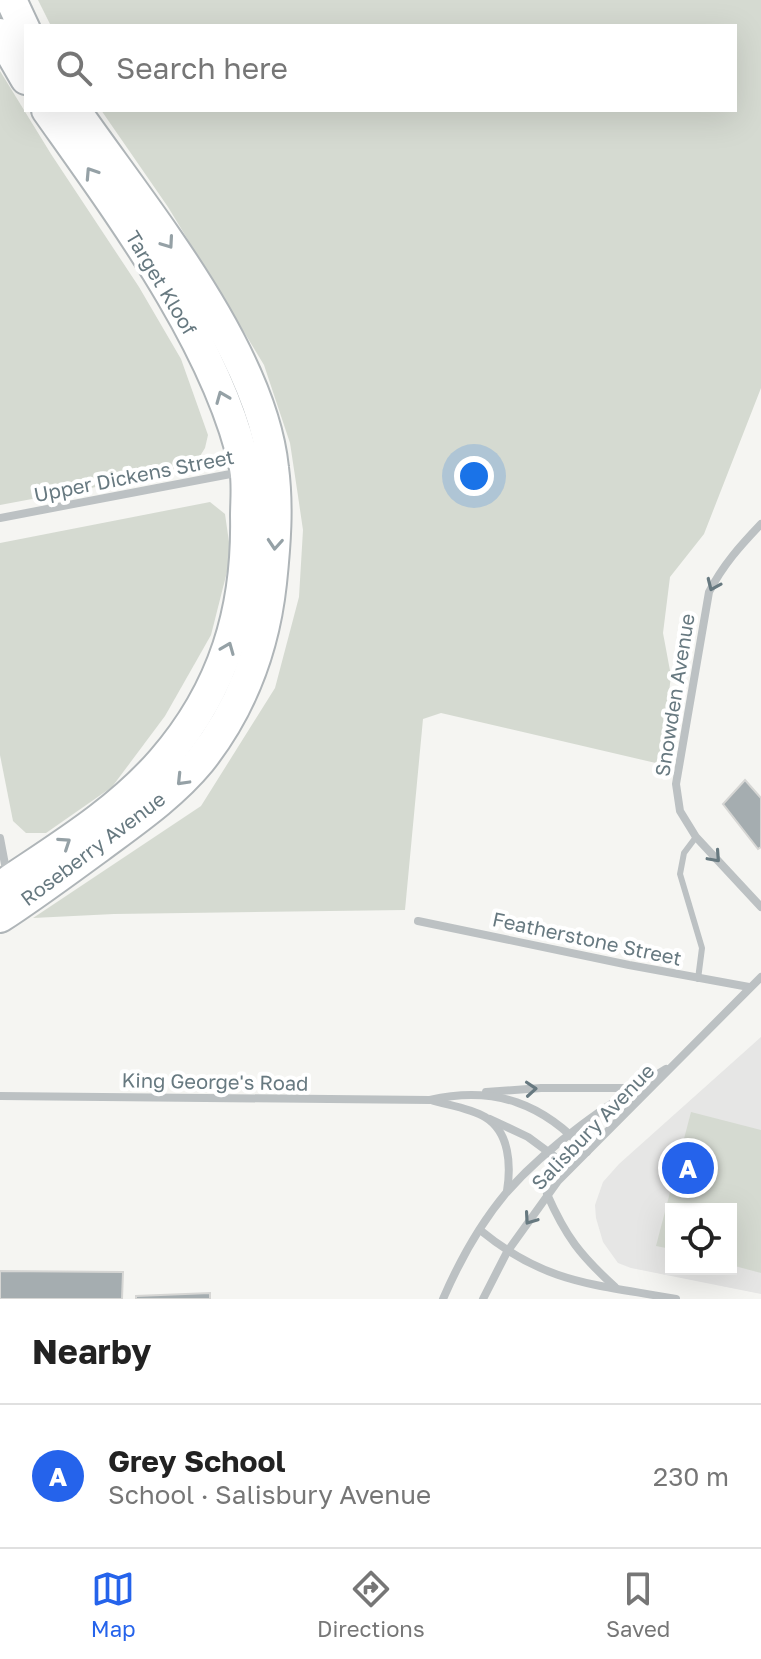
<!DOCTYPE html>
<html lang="en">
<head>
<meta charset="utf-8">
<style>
  body { margin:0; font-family:"Golos Text",sans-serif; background:#f6f6f6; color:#222 }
  .controls { position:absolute; right:24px; bottom:24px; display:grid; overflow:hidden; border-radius:0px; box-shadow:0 8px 32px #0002 }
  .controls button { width:72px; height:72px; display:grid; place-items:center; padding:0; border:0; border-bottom:2px solid #e0e0e0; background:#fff; color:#222; font:40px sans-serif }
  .you { position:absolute; left:474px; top:476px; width:28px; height:28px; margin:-20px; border:6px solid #fff; border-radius:50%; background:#1a73e8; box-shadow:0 0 0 12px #1a73e833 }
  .badge { display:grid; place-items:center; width:52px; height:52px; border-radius:50%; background:#2563eb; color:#fff; font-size:26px; font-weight:700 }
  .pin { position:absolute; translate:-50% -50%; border:4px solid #fff; box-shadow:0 2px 8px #0006 }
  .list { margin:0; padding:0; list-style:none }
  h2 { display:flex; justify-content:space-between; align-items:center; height:104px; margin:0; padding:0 32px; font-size:34px }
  h2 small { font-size:26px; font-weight:400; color:#767676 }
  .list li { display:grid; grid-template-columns:52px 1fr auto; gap:24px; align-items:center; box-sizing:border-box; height:144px; padding:0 32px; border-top:2px solid #e0e0e0 }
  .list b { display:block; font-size:30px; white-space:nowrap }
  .list p { margin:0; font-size:26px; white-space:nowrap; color:#767676 }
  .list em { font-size:26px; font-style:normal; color:#767676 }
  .icon { flex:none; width:44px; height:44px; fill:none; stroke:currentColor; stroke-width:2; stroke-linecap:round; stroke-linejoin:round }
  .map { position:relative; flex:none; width:761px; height:1299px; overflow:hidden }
  .search { position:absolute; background:#fff; box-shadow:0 8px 32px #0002; left:24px; right:24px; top:24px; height:88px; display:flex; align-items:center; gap:20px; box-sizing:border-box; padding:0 28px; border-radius:0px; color:#767676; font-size:30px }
  .sheet { height:248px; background:#fff }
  nav { display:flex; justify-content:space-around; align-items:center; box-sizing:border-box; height:112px; border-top:2px solid #e0e0e0; background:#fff; font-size:22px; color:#767676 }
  nav a { display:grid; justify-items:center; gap:4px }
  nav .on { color:#2563eb }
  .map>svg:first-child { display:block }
</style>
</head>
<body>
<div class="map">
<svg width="761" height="1299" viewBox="0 0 761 1299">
  <rect width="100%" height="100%" fill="#f5f5f2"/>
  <path fill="#e6e6e5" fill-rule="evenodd" d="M 761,1037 L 761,1294 L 631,1268 L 618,1263 L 603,1242 L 596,1218 L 595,1205 L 603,1182 L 619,1164 ZM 671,1209 L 731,1209 L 731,1269 L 671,1269 Z"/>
  <g fill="#d5dad1">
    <polygon points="38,0 761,0 761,388 704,534 670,577 663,633 671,676 660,764 441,713 423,719 405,910 114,914 33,918 201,806 275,688 299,597 303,530 298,496 290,443 264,365 168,207 101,110 735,110 735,26 51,26"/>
    <polygon points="0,71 51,154 139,287 181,359 208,435 205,448 192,469 0,505"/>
    <polygon points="210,502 225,514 231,556 211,635 165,716 112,787 46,833 26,833 13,821 0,755 0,543"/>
    <polygon points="691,1112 761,1130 761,1273 731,1265 731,1209 671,1209 671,1249 656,1246"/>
  </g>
  <g fill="#a5adb0" stroke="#d6d6d4" stroke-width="2">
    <polygon points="745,780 761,798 761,847 758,849 723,804"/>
    <polygon points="0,1271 123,1272 122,1299 0,1299"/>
    <polygon points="210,1293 210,1299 136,1299 136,1296"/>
  </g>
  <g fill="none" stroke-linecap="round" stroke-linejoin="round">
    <g stroke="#afb5b8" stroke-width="34">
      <g id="secondary">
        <polyline points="11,0 26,32"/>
        <polyline points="0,34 26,79"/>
        <path d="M 0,887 C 56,849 117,813 162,761 C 224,690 248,609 246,516 C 246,501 248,483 245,468 C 219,346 119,212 47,110"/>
        <path d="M 0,917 C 34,895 66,871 99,847 C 134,821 172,795 200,761 C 241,709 264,648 271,583 C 275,545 278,506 273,468 C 261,349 142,207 75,110"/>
      </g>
    </g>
    <polyline stroke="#bcc1c3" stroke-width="6" points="696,837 684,853 680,874 702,948 698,979"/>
    <g stroke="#bcc1c3" stroke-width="8">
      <polyline points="0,518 241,472"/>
      <path d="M 761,524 C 740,546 723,565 709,592 L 676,784 L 680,811 L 696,837 L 761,907"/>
      <polyline points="0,838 7,875"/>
      <polyline points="418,921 629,965 749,987"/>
      <polyline points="486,1092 541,1088 635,1088"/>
      <path d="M 0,1096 L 430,1100 C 495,1085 544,1104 587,1152"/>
      <path d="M 431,1100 C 447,1105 470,1108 485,1117 C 510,1132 511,1166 507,1191"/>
      <polyline points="490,1119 528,1137 570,1168"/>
      <path d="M 547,1194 C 566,1237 580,1255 615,1287"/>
      <path d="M 480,1230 C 547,1285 596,1284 676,1299"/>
      <path d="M 443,1299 C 459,1262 480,1224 506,1193 C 550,1143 610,1103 666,1069"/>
      <polyline points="483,1299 507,1252 558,1181 761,977"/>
    </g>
    <use href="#secondary" stroke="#fff" stroke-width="30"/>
  </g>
  <defs><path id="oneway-chevron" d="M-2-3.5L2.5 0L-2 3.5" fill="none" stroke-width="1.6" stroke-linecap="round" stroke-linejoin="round" transform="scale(2)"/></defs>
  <g stroke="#95a1a6">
    <use href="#oneway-chevron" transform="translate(91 173) rotate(-123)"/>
    <use href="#oneway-chevron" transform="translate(168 243) rotate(55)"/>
    <use href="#oneway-chevron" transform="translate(222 397) rotate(-112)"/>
    <use href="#oneway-chevron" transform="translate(275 544) rotate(94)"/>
    <use href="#oneway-chevron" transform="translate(228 648) rotate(-68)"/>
    <use href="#oneway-chevron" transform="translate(182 780) rotate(134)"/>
    <use href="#oneway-chevron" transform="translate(65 843) rotate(-34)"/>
  </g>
  <g stroke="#677980">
    <use href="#oneway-chevron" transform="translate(713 585) rotate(114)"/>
    <use href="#oneway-chevron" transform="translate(715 857) rotate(48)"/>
    <use href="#oneway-chevron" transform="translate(531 1089) rotate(-4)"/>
    <use href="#oneway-chevron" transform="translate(530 1219) rotate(125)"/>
  </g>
  <g text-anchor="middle" stroke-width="8" stroke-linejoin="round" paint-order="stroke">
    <g font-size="20" fill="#677980" stroke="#fff">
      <text transform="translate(161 283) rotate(59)" y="7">Target Kloof</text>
      <text transform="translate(134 476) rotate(-11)" y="7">Upper Dickens Street</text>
      <text transform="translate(675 695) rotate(-81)" y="7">Snowden Avenue</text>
      <text transform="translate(93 849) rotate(-37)" y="7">Roseberry Avenue</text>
      <text transform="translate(587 939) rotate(12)" y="7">Featherstone Street</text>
      <text transform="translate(215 1082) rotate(1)" y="7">King George's Road</text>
      <text transform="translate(593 1127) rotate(-46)" y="7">Salisbury Avenue</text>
    </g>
  </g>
</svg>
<div class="controls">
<button><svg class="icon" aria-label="locate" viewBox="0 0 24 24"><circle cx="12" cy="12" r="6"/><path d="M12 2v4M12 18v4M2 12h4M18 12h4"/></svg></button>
</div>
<div class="you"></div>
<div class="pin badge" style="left:688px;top:1168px">A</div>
<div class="search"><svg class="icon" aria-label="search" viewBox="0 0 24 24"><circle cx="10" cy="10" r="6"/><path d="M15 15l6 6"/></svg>Search here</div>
</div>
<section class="sheet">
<h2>Nearby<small></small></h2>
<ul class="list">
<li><span class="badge">A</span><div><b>Grey School</b><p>School · Salisbury Avenue</p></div><em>230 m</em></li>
</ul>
</section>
<nav>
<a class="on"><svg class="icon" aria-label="map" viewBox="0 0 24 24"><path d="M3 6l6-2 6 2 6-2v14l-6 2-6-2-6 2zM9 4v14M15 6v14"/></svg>Map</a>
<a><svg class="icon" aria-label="directions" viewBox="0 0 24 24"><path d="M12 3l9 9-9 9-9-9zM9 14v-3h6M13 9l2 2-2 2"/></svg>Directions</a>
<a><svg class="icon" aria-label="saved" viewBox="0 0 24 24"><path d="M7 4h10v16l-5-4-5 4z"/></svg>Saved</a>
</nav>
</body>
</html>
